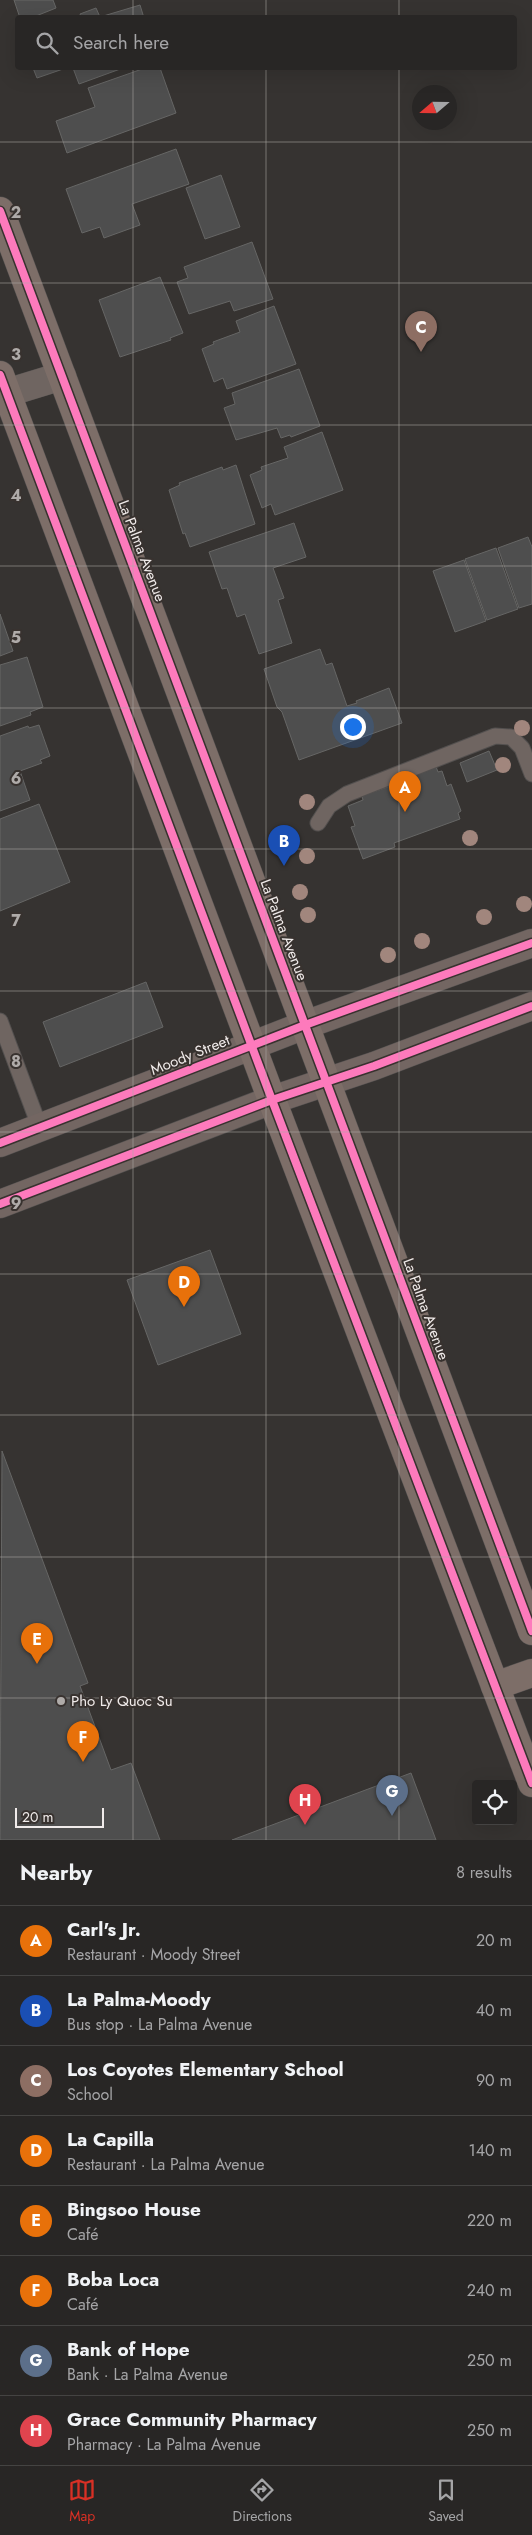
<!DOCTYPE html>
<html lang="en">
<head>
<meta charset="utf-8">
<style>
  body { margin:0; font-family:Jost,sans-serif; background:#343232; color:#f1f3f6 }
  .controls { position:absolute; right:15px; bottom:15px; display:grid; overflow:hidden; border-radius:5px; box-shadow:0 5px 20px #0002 }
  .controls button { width:45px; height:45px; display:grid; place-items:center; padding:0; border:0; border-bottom:1px solid #444342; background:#282625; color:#f1f3f6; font:25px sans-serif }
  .compass { position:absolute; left:412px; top:85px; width:45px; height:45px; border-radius:50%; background:#282625; box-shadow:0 5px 20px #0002; rotate:250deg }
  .scale { position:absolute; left:15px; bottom:12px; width:89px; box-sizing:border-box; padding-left:5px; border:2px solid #f0ebea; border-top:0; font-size:14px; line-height:18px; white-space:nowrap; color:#f0ebea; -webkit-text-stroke:4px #38322f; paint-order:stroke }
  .you { position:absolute; left:352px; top:726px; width:18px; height:18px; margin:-12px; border:4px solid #fff; border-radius:50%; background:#1a73e8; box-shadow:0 0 0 8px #1a73e833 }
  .badge { display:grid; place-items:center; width:32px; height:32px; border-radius:50%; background:#d93025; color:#fff; font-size:16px; font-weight:700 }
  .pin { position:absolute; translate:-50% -41px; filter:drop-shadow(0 1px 2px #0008) }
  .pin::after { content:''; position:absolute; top:26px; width:18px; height:15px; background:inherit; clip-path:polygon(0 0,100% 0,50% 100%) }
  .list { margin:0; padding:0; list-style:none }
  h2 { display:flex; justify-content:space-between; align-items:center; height:65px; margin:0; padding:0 20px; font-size:21px }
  h2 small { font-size:16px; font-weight:400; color:#a5a5a7 }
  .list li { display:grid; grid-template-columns:32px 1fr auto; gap:15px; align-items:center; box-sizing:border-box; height:70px; padding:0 20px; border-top:1px solid #444342 }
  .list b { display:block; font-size:19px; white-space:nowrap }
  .list p { margin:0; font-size:16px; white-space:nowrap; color:#a5a5a7 }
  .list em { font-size:16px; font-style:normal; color:#a5a5a7 }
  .icon { flex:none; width:28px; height:28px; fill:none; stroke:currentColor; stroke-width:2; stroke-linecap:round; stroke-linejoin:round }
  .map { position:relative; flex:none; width:532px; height:1840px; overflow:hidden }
  .search { position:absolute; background:#282625; box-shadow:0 5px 20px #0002; left:15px; right:15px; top:15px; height:55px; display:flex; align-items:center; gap:12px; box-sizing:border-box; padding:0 18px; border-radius:5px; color:#a5a5a7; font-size:19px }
  .sheet { height:625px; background:#282625 }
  nav { display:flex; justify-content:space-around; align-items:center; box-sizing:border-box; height:70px; border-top:1px solid #444342; background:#282625; font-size:14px; color:#a5a5a7 }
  nav a { display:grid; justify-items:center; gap:2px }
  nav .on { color:#d93025 }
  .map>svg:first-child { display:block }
</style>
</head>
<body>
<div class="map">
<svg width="532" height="1840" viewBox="0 0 532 1840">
  <rect width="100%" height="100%" fill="#363331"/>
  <g fill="#4e4e4e" stroke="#666665">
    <polygon points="14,0 53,0 56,8 31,18 20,18"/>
    <polygon points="140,5 144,18 81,18 80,14 96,8 100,17"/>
    <polygon points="33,68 66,68 37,78"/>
    <polygon points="73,68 123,68 79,84"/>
    <polygon points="145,68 160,68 176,113 67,153 56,121 95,107 88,88"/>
    <polygon points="176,149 189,184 132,204 140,225 104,238 100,227 82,233 66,189"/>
    <polygon points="221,175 240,227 205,239 186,188"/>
    <polygon points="252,242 273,299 234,311 230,301 189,314 177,282 188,278 184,267"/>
    <polygon points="160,277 183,333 170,338 171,340 120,357 99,300"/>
    <polygon points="274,306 296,364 227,389 223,378 214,382 202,349 214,344 213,342 240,332 236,321"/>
    <polygon points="299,369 320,426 291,437 290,435 281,438 277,428 236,440 224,408 235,404 232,393"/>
    <polygon points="322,432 343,490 275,515 271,504 262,508 250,475 262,470 261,467 288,458 284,447"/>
    <polygon points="236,465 255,524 190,547 185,533 183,534 169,490 180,485 179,483 222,467 223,470"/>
    <polygon points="294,523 306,557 273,568 284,598 278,600 292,643 259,654 245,614 237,617 227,588 222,589 209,552"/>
    <polygon points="528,537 532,547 532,604 519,608 498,548"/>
    <polygon points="496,548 518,609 487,620 465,559"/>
    <polygon points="464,560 486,621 455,632 433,571"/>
    <polygon points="0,614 13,651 0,656"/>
    <polygon points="320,649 326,665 332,663 347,706 357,703 356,701 389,688 402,723 299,760 282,712 277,707 264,669"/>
    <polygon points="27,657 43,707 30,712 31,715 0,726 0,665"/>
    <polygon points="39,725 50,756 40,760 42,763 20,771 30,800 0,811 0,736 28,726 29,728"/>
    <polygon points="489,751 497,770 467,782 460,763"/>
    <polygon points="435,764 438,772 442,771 447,786 451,784 461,811 458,813 460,819 394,843 395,847 363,859 351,827 355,826 348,806 363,800 362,796 390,786 389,781"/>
    <polygon points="39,804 70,882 0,911 0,819"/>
    <polygon points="146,982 163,1027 60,1067 43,1022"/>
    <polygon points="210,1250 241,1334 158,1365 127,1280"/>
    <polygon points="2,1451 88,1683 80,1686 111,1770 131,1763 160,1840 0,1840"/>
    <polygon points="411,1773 436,1840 232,1840"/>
  </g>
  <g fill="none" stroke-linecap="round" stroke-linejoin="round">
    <g stroke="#53504f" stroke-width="17">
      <g id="lane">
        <polyline points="318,823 329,806 347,794 495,736 511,737 522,748 532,774"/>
        <polyline points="0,1021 40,1128"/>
      </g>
    </g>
    <g stroke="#53504f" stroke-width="29">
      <polyline id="street" points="0,395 62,376"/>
    </g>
    <g stroke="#53504f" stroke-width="29">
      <g id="secondary">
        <polyline points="0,1143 305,1025 532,943"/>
        <polyline points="0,1204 272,1100 374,1066 532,1006"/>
      </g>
    </g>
    <g stroke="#53504f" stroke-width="29">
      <g id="primary">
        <polyline points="0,211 532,1631"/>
        <polyline points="0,375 272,1100 532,1783"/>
        <polyline points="495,1686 532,1673"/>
      </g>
    </g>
    <use href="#lane" stroke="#6f6561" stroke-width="15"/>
    <use href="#street" stroke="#6f6561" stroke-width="28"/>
    <use href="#secondary" stroke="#736662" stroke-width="28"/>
    <use href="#primary" stroke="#7d6e68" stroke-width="28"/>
    <g stroke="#38322f" stroke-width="11">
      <g id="cycleway">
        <polyline points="0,211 532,1631"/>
        <polyline points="0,375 272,1100 532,1783"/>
        <polyline points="0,1143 305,1025 532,943"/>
        <polyline points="0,1204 272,1100 374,1066 532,1006"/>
      </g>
    </g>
    <use href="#cycleway" stroke="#fd7abc" stroke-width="8"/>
  </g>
  <g fill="#a1867d">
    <circle cx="522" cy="728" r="8"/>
    <circle cx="503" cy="765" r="8"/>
    <circle cx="307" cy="802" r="8"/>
    <circle cx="470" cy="838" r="8"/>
    <circle cx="307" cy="856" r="8"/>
    <circle cx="300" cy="892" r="8"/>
    <circle cx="524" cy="904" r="8"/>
    <circle cx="308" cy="915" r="8"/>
    <circle cx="484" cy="917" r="8"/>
    <circle cx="422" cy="941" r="8"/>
    <circle cx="388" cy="955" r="8"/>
  </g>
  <path fill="none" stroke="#afaba9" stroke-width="1" stroke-opacity="0.55" d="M 133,0 L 133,18M 266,0 L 266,18M 399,0 L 399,18M 133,68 L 133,1840M 266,68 L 266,1840M 399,68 L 399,1840M 0,142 L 532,142M 0,283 L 532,283M 0,425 L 532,425M 0,566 L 532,566M 0,708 L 532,708M 0,849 L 532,849M 0,991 L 532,991M 0,1132 L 532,1132M 0,1274 L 532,1274M 0,1415 L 532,1415M 0,1557 L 532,1557M 0,1698 L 532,1698"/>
  <circle fill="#afaba9" stroke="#38322f" stroke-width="2" cx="61" cy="1701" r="5"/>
  <g text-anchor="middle" stroke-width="4" stroke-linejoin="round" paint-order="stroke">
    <g font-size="15" fill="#f0ebea" stroke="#38322f">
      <text transform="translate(142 551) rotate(69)" y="5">La Palma Avenue</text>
      <text transform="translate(284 930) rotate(69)" y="5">La Palma Avenue</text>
      <text transform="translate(190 1055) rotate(-22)" y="5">Moody Street</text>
      <text transform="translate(426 1309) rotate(70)" y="5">La Palma Avenue</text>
    </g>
    <g font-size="15" fill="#f0ebea" stroke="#38322f" text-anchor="start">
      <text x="71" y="1706">Pho Ly Quoc Su</text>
    </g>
  </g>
  <g font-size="16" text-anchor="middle" font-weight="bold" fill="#afaba9" stroke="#38322f" stroke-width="4" stroke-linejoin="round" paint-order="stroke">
    <text x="16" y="218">2</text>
    <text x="16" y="360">3</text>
    <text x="16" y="501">4</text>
    <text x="16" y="643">5</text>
    <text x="16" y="784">6</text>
    <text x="16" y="926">7</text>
    <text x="16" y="1067">8</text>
    <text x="16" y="1209">9</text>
  </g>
</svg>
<div class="controls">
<button><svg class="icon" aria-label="locate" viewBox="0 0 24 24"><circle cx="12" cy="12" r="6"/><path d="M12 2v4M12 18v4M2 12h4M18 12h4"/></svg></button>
</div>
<svg class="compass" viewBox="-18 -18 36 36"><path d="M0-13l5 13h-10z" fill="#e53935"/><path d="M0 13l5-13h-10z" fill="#a5a5a7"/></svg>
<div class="scale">20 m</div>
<div class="you"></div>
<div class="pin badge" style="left:405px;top:812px;background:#e8710a">A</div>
<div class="pin badge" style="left:284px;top:866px;background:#1a4fb4">B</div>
<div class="pin badge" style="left:421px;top:352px;background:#8d6e63">C</div>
<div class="pin badge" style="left:184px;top:1307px;background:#e8710a">D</div>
<div class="pin badge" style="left:37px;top:1664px;background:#e8710a">E</div>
<div class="pin badge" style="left:83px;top:1762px;background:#e8710a">F</div>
<div class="pin badge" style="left:392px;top:1816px;background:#5c6f8a">G</div>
<div class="pin badge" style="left:305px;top:1825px;background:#e0444e">H</div>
<div class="search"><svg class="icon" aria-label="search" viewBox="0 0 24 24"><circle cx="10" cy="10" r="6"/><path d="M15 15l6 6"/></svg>Search here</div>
</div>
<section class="sheet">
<h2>Nearby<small>8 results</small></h2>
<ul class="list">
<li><span class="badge" style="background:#e8710a">A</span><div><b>Carl's Jr.</b><p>Restaurant · Moody Street</p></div><em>20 m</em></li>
<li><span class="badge" style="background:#1a4fb4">B</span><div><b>La Palma-Moody</b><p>Bus stop · La Palma Avenue</p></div><em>40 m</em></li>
<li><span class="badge" style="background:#8d6e63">C</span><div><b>Los Coyotes Elementary School</b><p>School</p></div><em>90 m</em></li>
<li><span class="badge" style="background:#e8710a">D</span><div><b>La Capilla</b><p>Restaurant · La Palma Avenue</p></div><em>140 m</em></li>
<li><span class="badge" style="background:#e8710a">E</span><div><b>Bingsoo House</b><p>Café</p></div><em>220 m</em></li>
<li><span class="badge" style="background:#e8710a">F</span><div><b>Boba Loca</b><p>Café</p></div><em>240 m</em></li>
<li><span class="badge" style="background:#5c6f8a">G</span><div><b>Bank of Hope</b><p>Bank · La Palma Avenue</p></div><em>250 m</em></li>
<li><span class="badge" style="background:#e0444e">H</span><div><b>Grace Community Pharmacy</b><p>Pharmacy · La Palma Avenue</p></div><em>250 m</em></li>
</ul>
</section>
<nav>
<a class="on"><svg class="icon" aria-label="map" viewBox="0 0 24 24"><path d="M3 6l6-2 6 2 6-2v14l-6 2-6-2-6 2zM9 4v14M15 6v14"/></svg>Map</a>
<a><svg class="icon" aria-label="directions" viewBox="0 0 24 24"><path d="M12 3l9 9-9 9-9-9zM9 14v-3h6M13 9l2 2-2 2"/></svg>Directions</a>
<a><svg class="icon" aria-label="saved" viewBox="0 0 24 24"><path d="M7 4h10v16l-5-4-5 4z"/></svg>Saved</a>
</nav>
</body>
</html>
